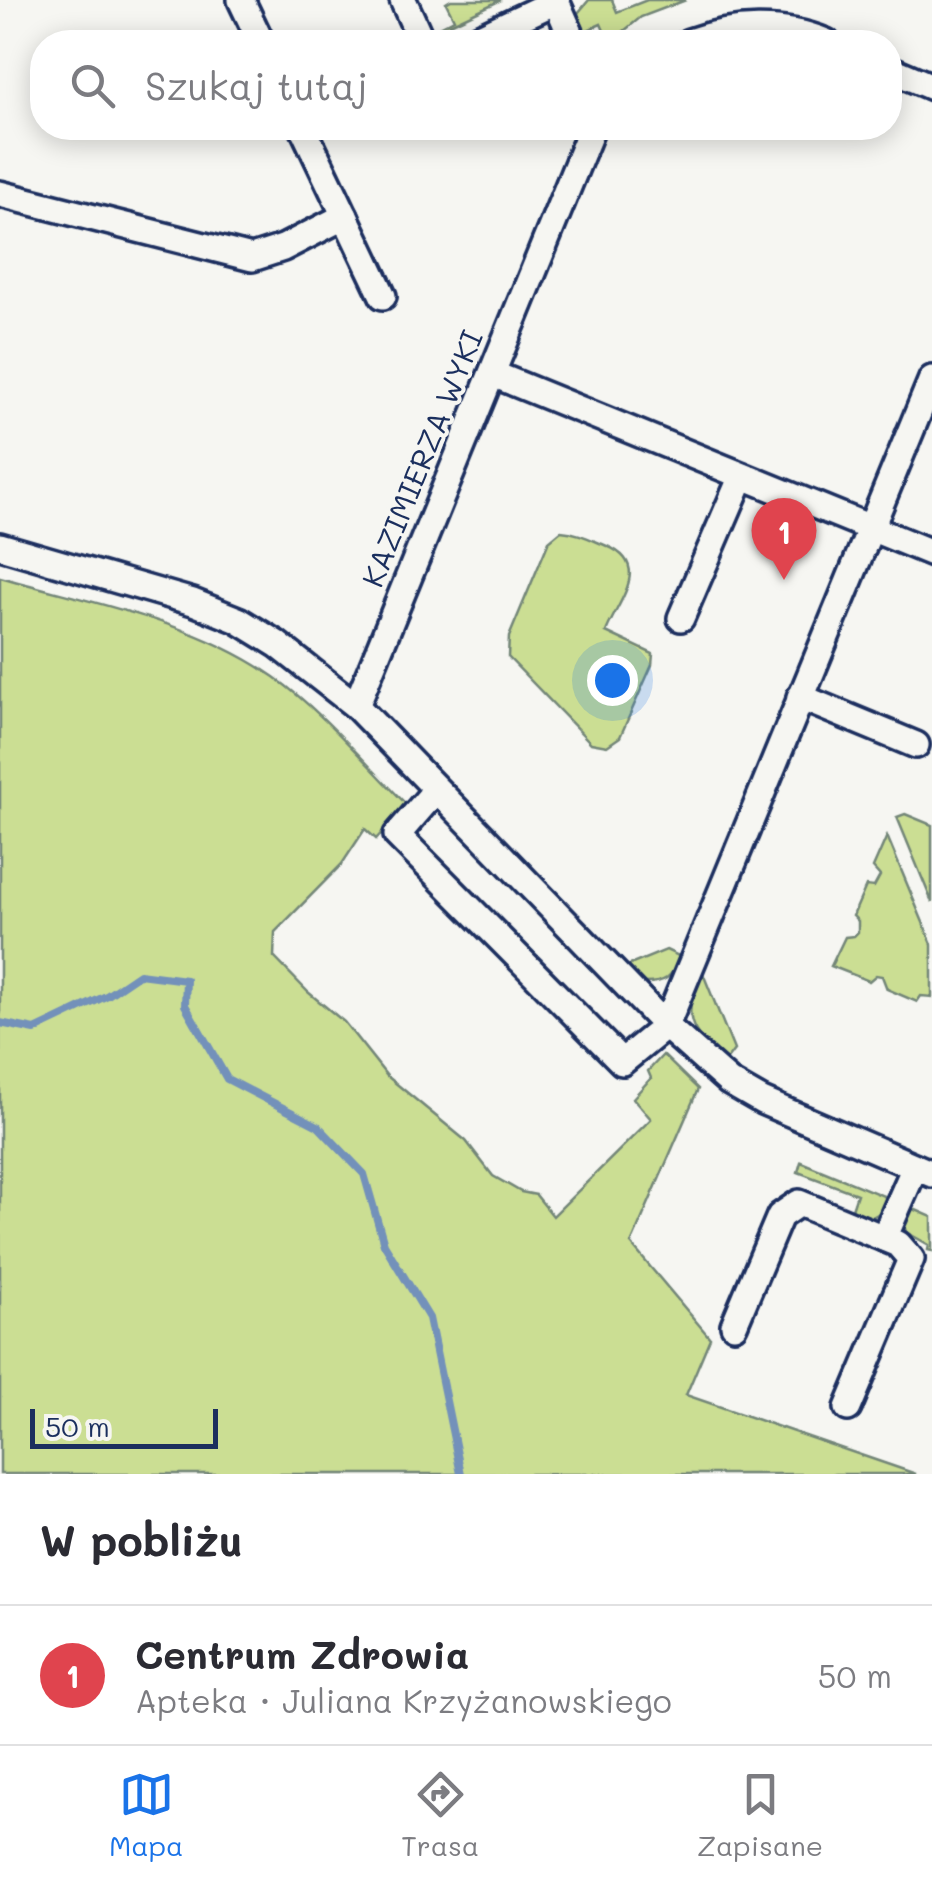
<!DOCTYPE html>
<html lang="pl">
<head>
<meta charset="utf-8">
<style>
  body { margin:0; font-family:Mali,sans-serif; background:#f2f2f3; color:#2b2b33 }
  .scale { position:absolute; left:30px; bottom:25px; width:188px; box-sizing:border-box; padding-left:10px; border:5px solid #1b2f5e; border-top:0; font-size:28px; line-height:35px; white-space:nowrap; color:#1b2f5e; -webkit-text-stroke:8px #f6f6f2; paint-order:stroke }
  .you { position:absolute; left:612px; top:680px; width:35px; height:35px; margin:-25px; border:8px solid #fff; border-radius:50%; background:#1a73e8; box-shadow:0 0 0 15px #1a73e833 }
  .badge { display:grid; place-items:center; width:65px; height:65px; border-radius:50%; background:#1a73e8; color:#fff; font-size:32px; font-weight:700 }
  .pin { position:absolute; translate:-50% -82px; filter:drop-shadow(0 2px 5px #0008) }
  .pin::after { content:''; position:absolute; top:52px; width:35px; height:30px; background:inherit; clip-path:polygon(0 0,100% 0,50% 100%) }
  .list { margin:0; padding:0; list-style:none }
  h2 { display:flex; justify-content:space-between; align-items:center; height:130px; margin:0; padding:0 40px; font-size:42px }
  h2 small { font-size:32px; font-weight:400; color:#7c7c81 }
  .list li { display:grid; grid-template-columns:65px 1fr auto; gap:30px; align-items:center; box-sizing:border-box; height:140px; padding:0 40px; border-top:2px solid #e1e1e2 }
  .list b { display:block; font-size:38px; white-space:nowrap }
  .list p { margin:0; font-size:32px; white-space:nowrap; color:#7c7c81 }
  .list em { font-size:32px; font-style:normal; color:#7c7c81 }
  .icon { flex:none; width:55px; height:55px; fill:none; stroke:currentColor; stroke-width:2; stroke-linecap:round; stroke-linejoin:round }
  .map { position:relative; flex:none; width:932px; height:1474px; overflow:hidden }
  .search { position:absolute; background:#fff; box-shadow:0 5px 25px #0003; left:30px; right:30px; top:30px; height:110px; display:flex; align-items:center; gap:25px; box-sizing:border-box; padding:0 35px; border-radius:40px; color:#7c7c81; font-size:38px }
  .sheet { height:270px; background:#fff }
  nav { display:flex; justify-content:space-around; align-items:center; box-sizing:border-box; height:140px; border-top:2px solid #e1e1e2; background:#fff; font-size:28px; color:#7c7c81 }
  nav a { display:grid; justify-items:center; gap:5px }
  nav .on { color:#1a73e8 }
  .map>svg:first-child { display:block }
</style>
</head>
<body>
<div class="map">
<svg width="932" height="1474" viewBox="0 0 932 1474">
  <rect width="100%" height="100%" fill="#f6f6f2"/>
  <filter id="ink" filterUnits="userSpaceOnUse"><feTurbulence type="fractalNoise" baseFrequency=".01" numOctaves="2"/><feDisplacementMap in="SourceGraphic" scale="20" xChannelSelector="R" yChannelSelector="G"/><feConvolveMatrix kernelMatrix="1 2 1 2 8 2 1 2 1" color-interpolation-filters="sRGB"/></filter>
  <g filter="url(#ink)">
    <g fill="#cbde93" stroke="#738678" stroke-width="2.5">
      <polygon points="451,0 501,0 450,24 455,42 438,42 429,32 454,19 446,3"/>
      <polygon points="589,0 612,0 617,12 647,0 686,0 641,17 624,31 631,42 609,42 601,24 583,32 578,13"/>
      <path d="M 561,531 C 577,532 592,540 607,546 C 652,565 619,599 606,632 L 653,654 L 652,665 L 620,737 L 607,746 L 591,743 L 508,657 L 509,637 L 549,541 Z"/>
      <path d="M 0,577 C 92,603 194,621 274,677 C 323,712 364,762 407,805 L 376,839 L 365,829 L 342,864 L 275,932 L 274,957 L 308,992 L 344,1022 L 387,1076 L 466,1141 L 493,1176 L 521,1192 L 536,1195 L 553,1216 L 651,1119 L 633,1098 L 651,1078 L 648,1071 L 663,1055 L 698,1089 L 631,1244 L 710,1338 L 686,1395 L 916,1474 L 0,1474 Z"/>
      <polygon points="905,814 932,825 932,902 897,817"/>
      <polygon points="887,836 932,944 932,997 921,996 917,1002 887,989 882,976 876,975 869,981 831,966 845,937 854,936 858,932 858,921 853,916 866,886 874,887 880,876 873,868"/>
      <path d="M 666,950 L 681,957 C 671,978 665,984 641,983 L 625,967 Z"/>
      <path d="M 702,971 L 734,1050 L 725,1062 C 688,1029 681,1018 702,971 Z"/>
      <path d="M 801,1162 L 891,1199 C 881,1215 867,1226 852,1209 L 857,1194 L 798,1172 Z"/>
      <polygon points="909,1207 932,1217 932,1251 928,1250 929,1245 906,1232 903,1221"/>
    </g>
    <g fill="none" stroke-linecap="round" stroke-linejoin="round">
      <polyline stroke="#7391ba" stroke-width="8" points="0,1023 35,1030 108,995 139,974 186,980 185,1005 227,1079 318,1126 364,1174 384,1244 429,1318 461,1474"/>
      <g stroke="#1b2f5e" stroke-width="32">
        <g id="minor">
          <polyline points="241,0 261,42"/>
          <polyline points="403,0 422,42"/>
          <polyline points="469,42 556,1 574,42"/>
          <path d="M 689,42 C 733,26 783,24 826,42"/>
          <polyline points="890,69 932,87"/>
          <polyline points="303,128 383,296"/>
          <polyline points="0,194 252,258 283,248 345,216"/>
          <polyline points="493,374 932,553"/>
          <polyline points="0,546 193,602 238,620 277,644 356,706 666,1026 729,1082 762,1101 932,1174"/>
          <polyline points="681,618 742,476"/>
          <polyline points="800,697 916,745"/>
          <polyline points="356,706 592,128"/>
          <polyline points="436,790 397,835 622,1062 666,1026 932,379"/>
          <polyline points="884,1238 915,1167"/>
          <polyline points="734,1325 780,1216 799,1203 898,1244 911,1259 848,1408"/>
        </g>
      </g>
      <use href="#minor" stroke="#f6f6f2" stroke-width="25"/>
    </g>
  </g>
  <g text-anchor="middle" stroke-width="8" stroke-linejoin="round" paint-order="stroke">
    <g font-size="30" fill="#1b2f5e" stroke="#f6f6f2">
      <text transform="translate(423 459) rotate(-68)" y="10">KAZIMIERZA WYKI</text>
    </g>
  </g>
</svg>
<div class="scale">50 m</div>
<div class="you"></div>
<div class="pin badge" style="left:784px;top:580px;background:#e0444e">1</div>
<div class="search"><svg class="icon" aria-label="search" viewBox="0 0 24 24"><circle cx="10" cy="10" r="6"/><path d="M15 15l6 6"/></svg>Szukaj tutaj</div>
</div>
<section class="sheet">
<h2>W pobliżu<small></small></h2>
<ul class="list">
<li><span class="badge" style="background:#e0444e">1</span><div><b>Centrum Zdrowia</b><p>Apteka · Juliana Krzyżanowskiego</p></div><em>50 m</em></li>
</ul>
</section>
<nav>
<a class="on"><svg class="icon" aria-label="map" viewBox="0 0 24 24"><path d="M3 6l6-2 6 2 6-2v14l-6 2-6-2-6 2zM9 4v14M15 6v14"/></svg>Mapa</a>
<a><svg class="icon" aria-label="directions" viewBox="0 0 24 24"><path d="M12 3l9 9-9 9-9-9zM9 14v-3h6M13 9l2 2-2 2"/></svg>Trasa</a>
<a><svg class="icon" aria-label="saved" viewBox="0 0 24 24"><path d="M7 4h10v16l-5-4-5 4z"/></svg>Zapisane</a>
</nav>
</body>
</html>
